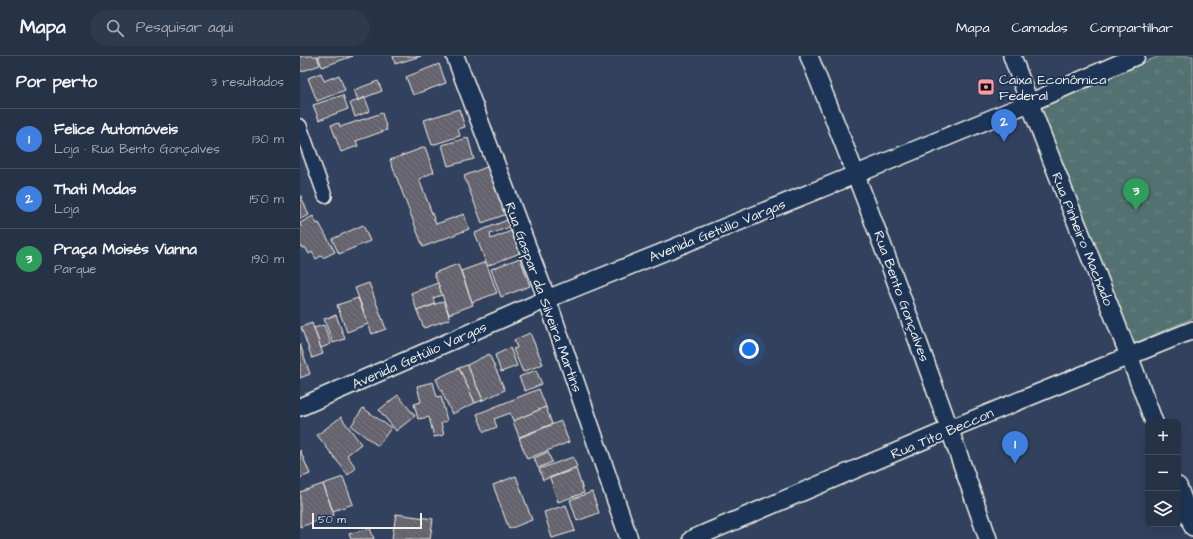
<!DOCTYPE html>
<html lang="pt">
<head>
<meta charset="utf-8">
<style>
  body { margin:0; font-family:"Architects Daughter",sans-serif; background:#2e3a4d; color:#f1f3f6 }
  .controls { position:absolute; right:12px; bottom:12px; display:grid; overflow:hidden; border-radius:6px; box-shadow:0 4px 16px #0002 }
  .controls button { width:36px; height:36px; display:grid; place-items:center; padding:0; border:0; border-bottom:1px solid #424d5f; background:#263246; color:#f1f3f6; font:20px sans-serif }
  .scale { position:absolute; left:12px; bottom:10px; width:110px; box-sizing:border-box; padding-left:4px; border:2px solid #f4f1e8; border-top:0; font-size:11px; line-height:14px; white-space:nowrap; color:#f4f1e8; -webkit-text-stroke:3px #1d3557; paint-order:stroke }
  .you { position:absolute; left:449px; top:293px; width:14px; height:14px; margin:-10px; border:3px solid #fff; border-radius:50%; background:#1a73e8; box-shadow:0 0 0 6px #1a73e833 }
  .badge { display:grid; place-items:center; width:26px; height:26px; border-radius:50%; background:#ff9aa2; color:#fff; font-size:13px; font-weight:700 }
  .pin { position:absolute; translate:-50% -33px; filter:drop-shadow(0 1px 2px #0008) }
  .pin::after { content:''; position:absolute; top:21px; width:14px; height:12px; background:inherit; clip-path:polygon(0 0,100% 0,50% 100%) }
  .list { margin:0; padding:0; list-style:none }
  h2 { display:flex; justify-content:space-between; align-items:center; height:52px; margin:0; padding:0 16px; font-size:17px }
  h2 small { font-size:13px; font-weight:400; color:#a4aab3 }
  .list li { display:grid; grid-template-columns:26px 1fr auto; gap:12px; align-items:center; box-sizing:border-box; height:60px; padding:0 16px; border-top:1px solid #424d5f }
  .list b { display:block; font-size:15px; white-space:nowrap }
  .list p { margin:0; font-size:13px; white-space:nowrap; color:#a4aab3 }
  .list em { font-size:13px; font-style:normal; color:#a4aab3 }
  .icon { flex:none; width:22px; height:22px; fill:none; stroke:currentColor; stroke-width:2; stroke-linecap:round; stroke-linejoin:round }
  .map { position:relative; flex:none; width:893px; height:483px; overflow:hidden }
  header { display:flex; align-items:center; gap:24px; box-sizing:border-box; height:56px; padding:0 20px; background:#263246; border-bottom:1px solid #424d5f }
  header strong { font-size:19px }
  nav { display:flex; gap:22px; margin-inline-start:auto; font-size:14px }
  .search { width:280px; height:36px; background:#2e3a4d; display:flex; align-items:center; gap:10px; box-sizing:border-box; padding:0 14px; border-radius:22px; color:#a4aab3; font-size:15px }
  main { display:flex }
  aside { flex:1; background:#263246 }
  .map>svg:first-child { display:block }
</style>
</head>
<body>
<header>
<strong>Mapa</strong>
<div class="search"><svg class="icon" aria-label="search" viewBox="0 0 24 24"><circle cx="10" cy="10" r="6"/><path d="M15 15l6 6"/></svg>Pesquisar aqui</div>
<nav><a>Mapa</a><a>Camadas</a><a>Compartilhar</a></nav>
</header>
<main>
<aside>
<h2>Por perto<small>3 resultados</small></h2>
<ul class="list">
<li><span class="badge" style="background:#3f7fe0">1</span><div><b>Felice Automóveis</b><p>Loja · Rua Bento Gonçalves</p></div><em>130 m</em></li>
<li><span class="badge" style="background:#3f7fe0">2</span><div><b>Thati Modas</b><p>Loja</p></div><em>150 m</em></li>
<li><span class="badge" style="background:#2e9e5b">3</span><div><b>Praça Moisés Vianna</b><p>Parque</p></div><em>190 m</em></li>
</ul>
</aside>
<div class="map">
<svg width="893" height="483" viewBox="0 0 893 483">
  <defs>
    <pattern id="park-tufts" width="24" height="20" patternUnits="userSpaceOnUse"><rect width="24" height="20" fill="#527170"/><path d="M3 7l-1-3M5 7V3M7 7l1-3M15 17l-1-3M17 17v-4M19 17l1-3" fill="none" stroke="#6c8684"/></pattern>
    <pattern id="building-back-hatch" width="6" height="6" patternUnits="userSpaceOnUse"><rect width="6" height="6" fill="#63626d"/><path d="M-1 5l2 2M0 0l6 6M5-1l2 2" fill="none" stroke="#7a7982"/></pattern>
  </defs>
  <rect width="100%" height="100%" fill="#32425e"/>
  <filter id="ink" filterUnits="userSpaceOnUse"><feTurbulence type="fractalNoise" baseFrequency=".025" numOctaves="2"/><feDisplacementMap in="SourceGraphic" scale="8" xChannelSelector="R" yChannelSelector="G"/><feConvolveMatrix kernelMatrix="1 2 1 2 8 2 1 2 1" color-interpolation-filters="sRGB"/></filter>
  <g filter="url(#ink)">
    <polygon fill="url(#park-tufts)" stroke="#a3b1ac" points="860,0 893,0 893,262 831,289 738,48"/>
    <g fill="url(#building-back-hatch)" stroke="#f4f1e8">
      <polygon points="0,0 17,0 20,9 0,16"/>
      <polygon points="18,0 53,0 22,11"/>
      <polygon points="93,0 121,0 95,8"/>
      <polygon points="139,8 146,27 113,39 106,21"/>
      <polygon points="21,17 24,25 39,19 45,34 17,45 8,22"/>
      <polygon points="78,25 82,35 58,44 54,34"/>
      <polygon points="43,39 48,53 19,64 13,49"/>
      <polygon points="65,42 70,55 55,61 50,47"/>
      <polygon points="159,53 165,71 158,73 160,80 132,89 124,64"/>
      <polygon points="82,57 87,74 56,85 58,90 41,96 31,69 39,67 40,71"/>
      <polygon points="168,82 174,103 148,110 142,89"/>
      <polygon points="125,91 134,116 119,123 136,168 164,158 169,173 123,191 90,104"/>
      <polygon points="189,110 207,158 182,167 164,120"/>
      <polygon points="0,138 9,159 0,163"/>
      <polygon points="13,160 17,168 19,167 35,196 23,202 21,200 16,203 12,196 9,198 5,191 3,193 1,190 0,191 0,172 1,171 0,167"/>
      <polygon points="207,164 210,171 190,178 191,183 211,175 220,197 187,210 175,177"/>
      <polygon points="63,169 70,185 39,198 32,183"/>
      <polygon points="220,202 230,230 201,241 191,213"/>
      <polygon points="186,206 197,237 172,246 161,215"/>
      <polygon points="158,208 173,249 149,258 134,217"/>
      <polygon points="69,227 86,273 72,278 55,232"/>
      <polygon points="138,227 142,239 133,242 135,248 117,255 111,237"/>
      <polygon points="58,242 68,268 47,276 37,249"/>
      <polygon points="144,245 150,263 124,272 117,255"/>
      <polygon points="36,259 45,283 33,287 24,263"/>
      <polygon points="12,267 23,298 12,302 1,271"/>
      <polygon points="24,269 31,288 21,292 14,272"/>
      <polygon points="230,277 243,308 223,316 213,293 217,292 214,284"/>
      <polygon points="0,288 10,318 0,322"/>
      <polygon points="210,292 217,310 201,316 195,299"/>
      <polygon points="189,298 205,334 183,344 167,309"/>
      <polygon points="167,309 183,344 175,347 159,312"/>
      <polygon points="159,312 175,347 152,358 136,323"/>
      <polygon points="236,314 242,328 225,335 219,321"/>
      <polygon points="133,326 137,341 141,340 147,365 141,367 144,379 134,381 129,361 118,363 114,348 121,346 117,330"/>
      <polygon points="239,333 246,351 213,365 210,357 194,363 197,371 184,376 177,358"/>
      <polygon points="98,339 115,360 96,375 79,354"/>
      <polygon points="246,351 252,368 219,381 213,365"/>
      <polygon points="63,352 91,372 78,390 51,370"/>
      <polygon points="41,361 61,388 47,399 56,412 48,419 17,379"/>
      <polygon points="261,365 269,386 227,403 219,382"/>
      <polygon points="0,394 10,418 0,422"/>
      <polygon points="248,396 252,406 238,412 234,402"/>
      <polygon points="273,401 277,411 243,424 239,413"/>
      <polygon points="276,413 284,437 258,446 250,422"/>
      <polygon points="216,420 232,464 209,473 193,429"/>
      <polygon points="43,421 53,448 33,455 23,428"/>
      <polygon points="23,428 34,459 0,471 0,436"/>
      <polygon points="292,436 299,457 277,465 270,444"/>
      <polygon points="266,449 275,475 252,482 244,456"/>
      <polygon points="96,458 133,463 130,483 92,483"/>
      <polygon points="70,472 74,483 51,483 49,478"/>
    </g>
    <g fill="none" stroke-linecap="round" stroke-linejoin="round">
      <g stroke="#f4f1e8" stroke-width="16">
        <polyline id="minor" points="0,70 25,140"/>
      </g>
      <g stroke="#f4f1e8" stroke-width="20">
        <g id="tertiary">
          <polyline points="155,0 247,243 329,483"/>
          <path d="M 509,0 C 573,159 632,321 688,483"/>
          <path d="M 712,0 C 757,123 809,243 854,366"/>
          <polyline points="0,351 247,243 557,118 729,47 836,0"/>
          <polyline points="878,430 893,471"/>
          <polyline points="392,483 650,373 893,274"/>
        </g>
      </g>
      <use href="#minor" stroke="#1d3557" stroke-width="13"/>
      <use href="#tertiary" stroke="#1d3557" stroke-width="17"/>
    </g>
  </g>
  <defs>
    <g id="bank-square" transform="scale(0.9)"><rect x="-9" y="-9" width="18" height="18" rx="4" fill="#ff9aa2" stroke="#1d3557"/><path d="M-6-4H6V4H-6ZM0-2.3a2.3 2.3 0 1 0 0 4.6a2.3 2.3 0 1 0 0-4.6Z" fill="#111"/></g>
  </defs>
  <g fill-rule="evenodd">
    <use href="#bank-square" x="686" y="31"/>
  </g>
  <g text-anchor="middle" stroke-width="4" stroke-linejoin="round" paint-order="stroke">
    <g font-size="14" fill="#f4f1e8" stroke="#1d3557" text-anchor="start">
      <text x="699" y="28">Caixa Econômica<tspan x="699" dy="16">Federal</tspan></text>
    </g>
    <g font-size="14" fill="#f4f1e8" stroke="#1d3557">
      <text transform="translate(417 174) rotate(-22)" y="5">Avenida Getúlio Vargas</text>
      <text transform="translate(783 183) rotate(68)" y="5">Rua Pinheiro Machado</text>
      <text transform="translate(602 240) rotate(70)" y="5">Rua Bento Gonçalves</text>
      <text transform="translate(244 241) rotate(70)" y="5">Rua Gaspar da Silveira Martins</text>
      <text transform="translate(119 299) rotate(-24)" y="5">Avenida Getúlio Vargas</text>
      <text transform="translate(642 377) rotate(-23)" y="5">Rua Tito Beccon</text>
    </g>
  </g>
</svg>
<div class="controls">
<button>+</button>
<button>−</button>
<button><svg class="icon" aria-label="layers" viewBox="0 0 24 24"><path d="M12 4l9 5-9 5-9-5zM3 14l9 5 9-5"/></svg></button>
</div>
<div class="scale">50 m</div>
<div class="you"></div>
<div class="pin badge" style="left:715px;top:408px;background:#3f7fe0">1</div>
<div class="pin badge" style="left:704px;top:86px;background:#3f7fe0">2</div>
<div class="pin badge" style="left:836px;top:155px;background:#2e9e5b">3</div>
</div>
</main>
</body>
</html>
